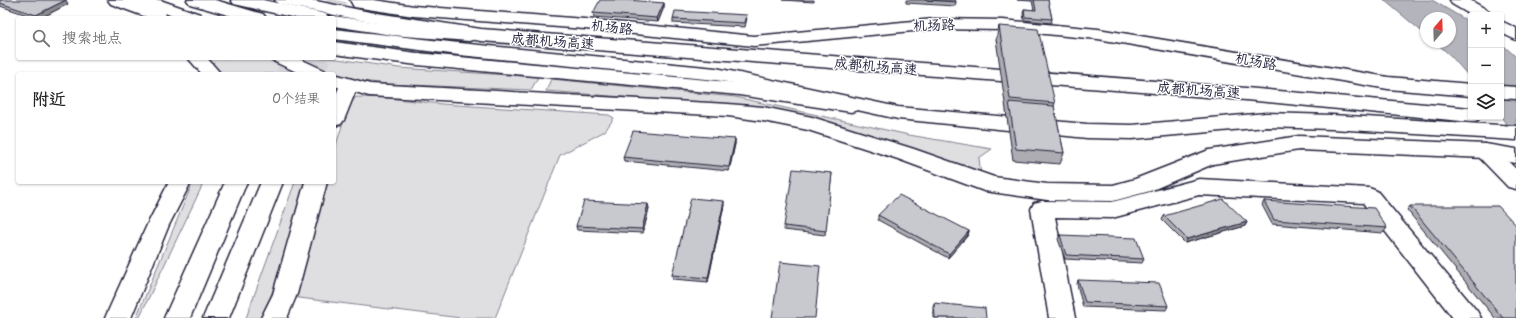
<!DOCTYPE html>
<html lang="zh">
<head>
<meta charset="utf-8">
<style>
  body { margin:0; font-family:"Shantell Sans","LXGW WenKai TC",sans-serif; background:#f2f2f2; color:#222 }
  .controls { position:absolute; right:12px; top:12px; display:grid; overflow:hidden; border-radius:4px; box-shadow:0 1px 3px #0004 }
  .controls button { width:36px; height:36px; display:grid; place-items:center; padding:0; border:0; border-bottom:1px solid #e0e0e0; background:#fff; color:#222; font:20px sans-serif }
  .compass { position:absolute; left:1420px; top:12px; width:36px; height:36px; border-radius:50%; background:#fff; box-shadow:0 1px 3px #0004; rotate:19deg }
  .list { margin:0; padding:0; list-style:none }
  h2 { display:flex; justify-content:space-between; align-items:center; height:52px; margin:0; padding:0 16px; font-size:17px }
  h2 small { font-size:13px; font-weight:400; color:#767676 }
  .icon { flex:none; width:22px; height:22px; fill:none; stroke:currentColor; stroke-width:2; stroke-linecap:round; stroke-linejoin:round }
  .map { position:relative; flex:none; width:1516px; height:318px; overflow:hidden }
  .search { position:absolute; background:#fff; box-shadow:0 1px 3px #0004; left:16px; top:16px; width:320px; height:44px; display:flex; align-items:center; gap:10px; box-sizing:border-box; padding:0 14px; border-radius:4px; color:#767676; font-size:15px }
  .panel { position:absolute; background:#fff; box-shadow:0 1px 3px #0004; left:16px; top:72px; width:320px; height:112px; border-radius:4px }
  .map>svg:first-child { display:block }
</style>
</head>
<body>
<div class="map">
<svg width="1516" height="318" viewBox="0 0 1516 318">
  <rect width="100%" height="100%" fill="#fff"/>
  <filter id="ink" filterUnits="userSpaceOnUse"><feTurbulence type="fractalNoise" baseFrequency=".025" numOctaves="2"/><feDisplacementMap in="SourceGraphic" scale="8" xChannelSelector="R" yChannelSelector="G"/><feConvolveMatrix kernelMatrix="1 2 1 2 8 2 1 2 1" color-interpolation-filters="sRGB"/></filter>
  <g filter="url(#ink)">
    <g fill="#dfdfe2" stroke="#80808e">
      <polygon points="203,58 264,58 299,74 217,74"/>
      <polygon points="293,58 331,58 399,68 538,77 531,90 387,84 362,81 309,66"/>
      <polygon points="551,79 735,97 909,135 992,149 979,158 981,176 752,107 546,91"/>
      <polygon points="356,97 387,98 442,104 609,115 614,118 605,131 560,155 495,318 461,318 291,297 325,182 334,182 334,152 348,106"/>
      <polygon points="193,182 204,182 139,318 136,318"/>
      <polygon points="295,182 310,182 271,296 261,318 246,318"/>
    </g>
    <g fill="#b4b4bc" stroke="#7a7a88">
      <polygon points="1384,0 1432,0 1471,23 1471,79 1451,56 1435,42 1450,42 1450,18 1426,18 1426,35"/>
      <polygon points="1501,43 1516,57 1516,137 1501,117"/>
    </g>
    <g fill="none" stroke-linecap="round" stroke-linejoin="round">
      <g stroke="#d3d3d8" stroke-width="20" stroke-dasharray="20 10" stroke-linecap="butt">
        <polyline points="333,18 337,0"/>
        <polyline points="286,74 293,58"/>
        <polyline points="314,74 320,58"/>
      </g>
      <g stroke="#22223b" stroke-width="3">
        <g id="minor">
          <polygon points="350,0 374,0 414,6 585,19 754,36 934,19 1003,20 1098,29 1388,77 1471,84 1471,96 1388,89 1098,39 1003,30 934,29 754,46 585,29 414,16 354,7"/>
          <polygon points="1450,0 1470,0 1489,11 1491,15 1471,15 1452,4"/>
          <polygon points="1501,21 1516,28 1516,40 1501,33"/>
          <polygon points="188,58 207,58 221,74 202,74"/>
          <polygon points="349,79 356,81 358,85 344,120 341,124 334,126 334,98 342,81"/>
          <polygon points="1501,86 1516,87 1516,99 1501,98"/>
          <polygon points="1485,144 1492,146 1516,169 1516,189 1508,187 1478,156 1475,151 1478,146"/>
          <polygon points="1199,179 1369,188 1377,191 1477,311 1481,318 1453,318 1363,203 1199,195 1112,218 1055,217 1075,318 1049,318 1031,209 1034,203 1042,201 1112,202"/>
          <polygon points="169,182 191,182 169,225 131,318 105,318 147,225"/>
          <polygon points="305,182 327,182 297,294 287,318 261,318 273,294"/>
        </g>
      </g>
      <g stroke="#22223b" stroke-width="3">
        <g id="major">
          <polygon points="108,0 160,0 200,14 203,18 177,18 165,13 166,15 164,18 149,18 111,4"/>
          <polygon points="231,0 263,0 326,14 328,17 334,16 392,25 469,29 475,31 478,35 475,39 469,41 392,35 334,26 334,18 296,18 234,4"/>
          <polygon points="334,42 417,53 739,83 851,100 858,102 861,106 858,110 851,112 739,95 417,65 334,54"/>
          <polygon points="272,58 298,58 324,70 327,74 301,74 275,62"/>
          <polygon points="334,74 370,84 728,104 763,107 812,117 914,149 994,177 1047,184 1113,185 1135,179 1209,150 1299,136 1485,144 1516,149 1516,163 1485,158 1299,150 1213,164 1150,191 1113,201 1047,200 984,191 898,159 808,130 763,121 728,116 369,96 334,86"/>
          <polygon points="225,182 247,182 190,318 164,318"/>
          <polygon points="261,182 283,182 229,318 203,318"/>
        </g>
      </g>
      <g stroke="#22223b" stroke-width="3">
        <g id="highway">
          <polygon points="187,0 215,0 263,14 266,18 238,18 190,4"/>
          <polygon points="275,0 311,0 370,12 481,29 1246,88 1471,108 1471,117 1480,117 1478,120 1471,122 1246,100 481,41 370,22 284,5 278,4"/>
          <polygon points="334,29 459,43 716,68 898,107 1087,124 1132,125 1266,113 1332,115 1516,126 1516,140 1332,129 1266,127 1132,139 1087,138 898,119 745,85 716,80 459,55 334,39"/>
        </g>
      </g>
      <use href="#minor" fill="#fff" fill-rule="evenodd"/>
      <use href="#major" fill="#fff" fill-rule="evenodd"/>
      <use href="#highway" fill="#fff" fill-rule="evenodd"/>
    </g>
    <g fill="#acacb2" stroke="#22223b">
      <polygon points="0,0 68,4 41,18 36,18 0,6"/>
      <polygon points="782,0 814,0 814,2"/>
      <polygon points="906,0 955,0 956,2 955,6 906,3"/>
      <polygon points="1017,0 1048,0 1052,19 1051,23 1024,20 1023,13 1024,9 1034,10 1032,1"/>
      <polygon points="664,3 664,7 658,22 594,17 593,13"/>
      <polygon points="747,18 745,27 673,23 673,19"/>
      <polygon points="999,26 1055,103 1054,106 1064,153 1060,164 1013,160 996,39"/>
      <polygon points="735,139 735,144 729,171 624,161 623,157"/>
      <polygon points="832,173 825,235 784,230 784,226"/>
      <polygon points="1264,201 1387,228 1383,233 1272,224 1262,205"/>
      <polygon points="724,205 708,282 673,279 672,275"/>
      <polygon points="1410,206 1516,318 1495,318 1407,210"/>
      <polygon points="649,208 643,233 577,230 576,226"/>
      <polygon points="878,215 969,231 968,235 948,258 878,220"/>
      <polygon points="1164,216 1247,222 1245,226 1185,243 1162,220"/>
      <polygon points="1060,235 1144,259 1142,263 1065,259 1058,239"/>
      <polygon points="1078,280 1168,306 1166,310 1083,307 1077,284"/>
      <polygon points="934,303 986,318 933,318 933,307"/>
    </g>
    <g fill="#8c8c91" stroke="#22223b">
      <polygon points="66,0 68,4 41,18 38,18 36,15"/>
      <polygon points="664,3 664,7 658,22 657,18"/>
      <polygon points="735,139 735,144 729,171 729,167"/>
      <polygon points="724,201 724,205 708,282 708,278"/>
      <polygon points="648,204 649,208 643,233 642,229"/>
      <polygon points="1247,222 1245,226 1185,243 1187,239"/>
      <polygon points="969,231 968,235 948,258 949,254"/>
    </g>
    <g fill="#c8c8cf" stroke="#22223b">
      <polygon points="0,0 66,0 36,15 0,3"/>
      <polygon points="600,0 628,0 664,3 657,18 593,13"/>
      <polygon points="925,0 955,0 956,2"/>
      <polygon points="1034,0 1048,0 1052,19 1025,17 1024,9 1036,10"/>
      <polygon points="675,11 747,15 745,23 673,19"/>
      <polygon points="999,26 1038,29 1055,103 1010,99"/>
      <polygon points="1009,102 1054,106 1064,153 1016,149"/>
      <polygon points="633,131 735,139 729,167 623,157"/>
      <polygon points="793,169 832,173 826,231 784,226"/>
      <polygon points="899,195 969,231 949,254 878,215"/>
      <polygon points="691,198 724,201 708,278 672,275"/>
      <polygon points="1223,199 1247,222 1187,239 1164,216"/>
      <polygon points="584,201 648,204 642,229 576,226"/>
      <polygon points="1264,201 1374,208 1387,228 1274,220"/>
      <polygon points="1410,206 1498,206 1516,225 1516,318 1503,318"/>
      <polygon points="1060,235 1136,238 1144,259 1066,255"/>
      <polygon points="780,262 820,266 815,318 772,318"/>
      <polygon points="1078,280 1159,283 1168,306 1085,302"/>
      <polygon points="934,303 985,308 986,318 935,318"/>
    </g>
  </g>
  <g text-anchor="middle" stroke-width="3" stroke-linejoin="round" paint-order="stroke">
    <g font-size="14" fill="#22223b" stroke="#fff">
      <text transform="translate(934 25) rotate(-2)" y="5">机场路</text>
      <text transform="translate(612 27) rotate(6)" y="5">机场路</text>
      <text transform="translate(553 41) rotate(4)" y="5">成都机场高速</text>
      <text transform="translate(1256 61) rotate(10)" y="5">机场路</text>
      <text transform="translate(876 66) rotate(5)" y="5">成都机场高速</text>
      <text transform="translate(1199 90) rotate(4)" y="5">成都机场高速</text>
    </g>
  </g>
</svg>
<div class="controls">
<button>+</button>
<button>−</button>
<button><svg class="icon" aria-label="layers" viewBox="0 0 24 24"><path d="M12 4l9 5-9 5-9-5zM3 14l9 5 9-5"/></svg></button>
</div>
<svg class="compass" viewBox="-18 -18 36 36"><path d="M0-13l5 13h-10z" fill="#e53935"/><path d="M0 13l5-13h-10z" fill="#767676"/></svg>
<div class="search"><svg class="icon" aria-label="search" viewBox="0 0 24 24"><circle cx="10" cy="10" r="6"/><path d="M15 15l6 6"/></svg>搜索地点</div>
<section class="panel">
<h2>附近<small>0个结果</small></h2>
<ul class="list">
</ul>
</section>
</div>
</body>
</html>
